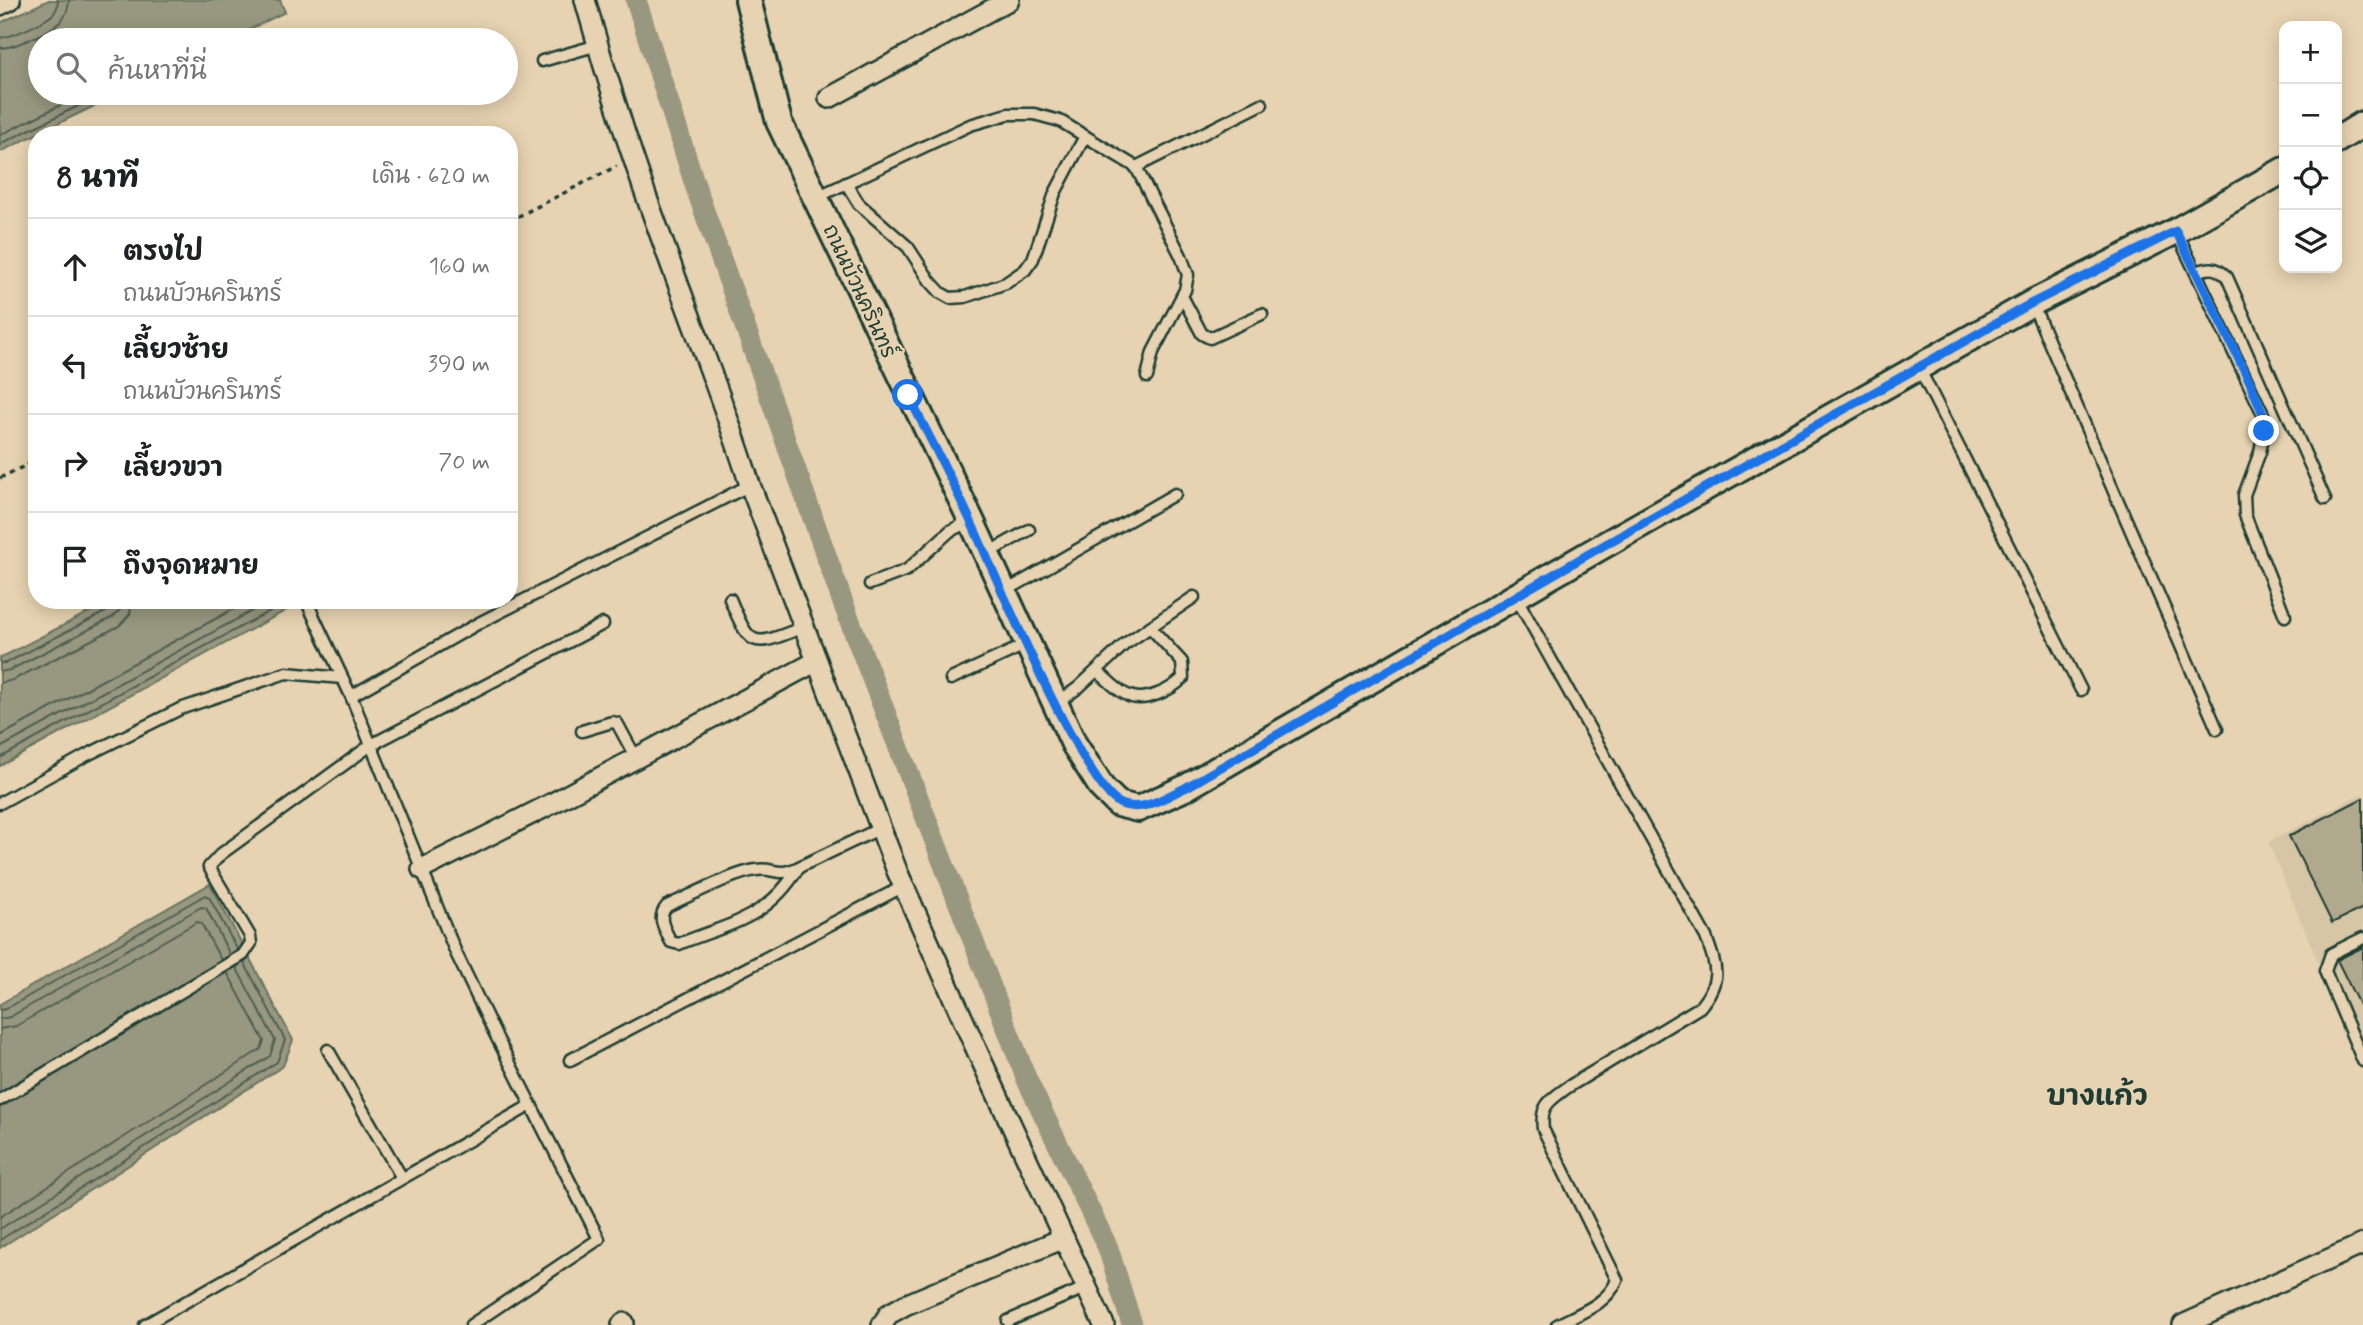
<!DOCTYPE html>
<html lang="th">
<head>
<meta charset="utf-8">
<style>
  body { margin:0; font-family:Mynerve,"Playpen Sans Thai",sans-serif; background:#f2f2f2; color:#202124 }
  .controls { position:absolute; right:21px; top:21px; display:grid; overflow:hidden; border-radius:14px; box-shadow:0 4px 18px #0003 }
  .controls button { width:63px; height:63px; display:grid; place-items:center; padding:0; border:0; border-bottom:2px solid #e0e0e0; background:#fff; color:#202124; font:35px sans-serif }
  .stop { position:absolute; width:21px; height:21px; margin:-16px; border:5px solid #1a73e8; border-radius:50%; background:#fff }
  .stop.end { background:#1a73e8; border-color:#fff; box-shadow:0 2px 7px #0008 }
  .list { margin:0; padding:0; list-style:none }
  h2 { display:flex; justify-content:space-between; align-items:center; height:91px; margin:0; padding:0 28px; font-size:30px }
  h2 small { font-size:23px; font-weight:400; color:#757577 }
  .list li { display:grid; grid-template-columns:46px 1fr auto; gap:21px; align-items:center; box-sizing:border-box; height:98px; padding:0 28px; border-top:2px solid #e0e0e0 }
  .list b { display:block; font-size:26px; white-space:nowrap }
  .list p { margin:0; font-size:23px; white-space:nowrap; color:#757577 }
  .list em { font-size:23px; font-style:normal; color:#757577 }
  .icon { flex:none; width:38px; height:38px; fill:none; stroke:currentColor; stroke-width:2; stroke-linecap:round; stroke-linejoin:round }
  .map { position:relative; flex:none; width:2363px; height:1325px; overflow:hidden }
  .search { position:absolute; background:#fff; box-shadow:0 4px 18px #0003; left:28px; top:28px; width:490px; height:77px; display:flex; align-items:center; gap:18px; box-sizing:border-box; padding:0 24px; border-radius:38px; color:#757577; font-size:26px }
  .panel { position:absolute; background:#fff; box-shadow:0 4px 18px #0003; left:28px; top:126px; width:490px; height:483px; border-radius:28px }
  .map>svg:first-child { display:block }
</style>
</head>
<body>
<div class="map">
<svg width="2363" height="1325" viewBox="0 0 2363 1325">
  <rect width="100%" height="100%" fill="#e7d3b1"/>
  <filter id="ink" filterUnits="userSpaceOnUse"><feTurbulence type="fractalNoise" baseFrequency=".0143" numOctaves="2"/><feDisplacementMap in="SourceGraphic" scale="14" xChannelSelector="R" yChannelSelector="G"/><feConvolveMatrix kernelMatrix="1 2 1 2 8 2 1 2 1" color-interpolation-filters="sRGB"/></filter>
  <g filter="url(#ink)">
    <polygon fill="#d6c6a6" points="2363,793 2363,1069 2268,842"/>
    <g fill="#989880" stroke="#687462" stroke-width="2">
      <polygon points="49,0 280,0 285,12 228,40 40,40 40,93 121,93 0,152 0,23"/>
      <polygon points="112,600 305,600 0,766 0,658"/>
      <polygon points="210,884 293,1040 283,1066 0,1248 0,1004"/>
    </g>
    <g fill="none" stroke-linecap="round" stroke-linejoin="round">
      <g stroke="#4f6152" stroke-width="2">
        <path d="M 0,38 C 12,37 43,23 52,15 C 57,11 58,6 58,0"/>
        <path d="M 0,48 C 14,48 52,31 61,21 C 67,15 68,8 69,0"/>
        <polyline points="0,135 85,93"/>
        <polyline points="0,144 105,93"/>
        <polyline points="0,663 6,663 109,610 113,600"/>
        <polyline points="0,672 10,670 113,617 120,610 122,600"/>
        <polyline points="0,683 13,680 119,626 130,614 132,600"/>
        <polyline points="0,736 250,600"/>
        <polyline points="0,748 272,600"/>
        <polyline points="0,758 290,600"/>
        <polyline points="0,1010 6,1009 205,895 209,897 238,951"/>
        <polyline points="0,1019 10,1017 201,907 206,908 230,955"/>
        <polyline points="0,1029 16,1026 197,922 201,923 221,960"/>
        <polyline points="0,1217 261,1049 264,1041 227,972"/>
        <polyline points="0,1229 270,1056 275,1040 236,967"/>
        <polyline points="0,1240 277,1062 285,1040 244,962"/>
      </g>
      <polyline stroke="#989880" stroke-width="21" points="636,0 697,191 843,603 1027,1080 1108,1248 1132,1325"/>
    </g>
    <g fill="#b0a98e" stroke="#1f3d34" stroke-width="2">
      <polygon points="2363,798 2363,908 2332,923 2289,836"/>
      <polygon points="2363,947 2363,1013 2337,960"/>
    </g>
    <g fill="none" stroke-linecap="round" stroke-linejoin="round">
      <g stroke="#1f3d34" stroke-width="15">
        <g id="service">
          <polyline points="542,61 598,45"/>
          <polyline points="1136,167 1262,104"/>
          <polyline points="846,183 859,204 908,247 930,281 941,293 950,298 965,297 1006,283 1025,270 1033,259 1055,193 1085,136"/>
          <polyline points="817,197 970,125 1008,114 1034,114 1060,121 1136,167 1181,256 1188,275 1185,290 1153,352 1147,377"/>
          <polyline points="2176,231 2263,414 2264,431 2260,452 2244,495 2245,515 2285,616"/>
          <path d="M 2196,272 C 2209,267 2216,266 2227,277 L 2325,499"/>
          <polyline points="1182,296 1202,334 1210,338 1262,314"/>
          <polyline points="2032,303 2217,729"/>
          <polyline points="1919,368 2081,690"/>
          <polyline points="986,554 1029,530"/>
          <polyline points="870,584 907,570 950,531 970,521"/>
          <polyline points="1004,592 1175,494"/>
          <path d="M 1516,597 L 1706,937 C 1717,968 1722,980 1700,1007 L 1568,1087 C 1550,1100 1540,1105 1543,1129 L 1617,1280 C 1607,1305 1579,1313 1557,1325"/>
          <path d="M 730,599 C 752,652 753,646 804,627"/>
          <polyline points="306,600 351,696 456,953 492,1028 599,1239 471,1325"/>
          <path d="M 1097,671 C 1106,678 1116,690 1127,695 C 1144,704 1171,690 1183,678 L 1182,662 L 1150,627"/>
          <polyline points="951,679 1027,644"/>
          <polyline points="351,696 479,623 750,485"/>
          <polyline points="1056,704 1079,687 1125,644 1194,597"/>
          <polyline points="582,731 612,722 617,723 636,758"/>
          <polyline points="0,803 85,756 180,709 286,673 342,678"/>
          <path d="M 799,867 C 768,919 731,923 679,944 L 671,942 C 665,929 656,918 667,906 C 690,896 733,873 756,870 C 775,867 777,878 799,867 L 881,828"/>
          <polyline points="2363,938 2331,954 2325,971 2363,1061"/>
          <polyline points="328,1050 402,1178"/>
          <polyline points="570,1060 904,886"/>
          <polyline points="0,1100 243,955 251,943 250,936 209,867 221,854 371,745 603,624"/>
          <polyline points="1008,1321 1087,1287"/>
          <polyline points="145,1325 531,1105"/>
        </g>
      </g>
      <g stroke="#1f3d34" stroke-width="24">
        <g id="minor">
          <path d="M 585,0 C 609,87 637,174 669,259 C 696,334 726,408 750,485 L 897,871 L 978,1053 L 1104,1325"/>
          <polyline points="0,5 10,0"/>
          <polyline points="829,98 1009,0"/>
          <polyline points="422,869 547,806 817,661"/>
          <polyline points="622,1325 624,1323"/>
          <polyline points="882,1325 889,1314 905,1305 1064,1238"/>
          <polyline points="2183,1325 2363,1244"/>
        </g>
      </g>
      <g stroke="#1f3d34" stroke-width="30">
        <g id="tertiary">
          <polyline points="748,0 779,122 971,520 1074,744 1102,788 1118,804 1138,809 1185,788 1599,548 2032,303 2176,231 2284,170"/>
          <polyline points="2337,140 2363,124"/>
        </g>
      </g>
      <g stroke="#1f3d34" stroke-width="3.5" stroke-dasharray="5 5" stroke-linecap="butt">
        <polyline points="509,221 617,166"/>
        <polyline points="0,478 37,460"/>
      </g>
      <use href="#service" stroke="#e7d3b1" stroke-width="10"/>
      <use href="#minor" stroke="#e7d3b1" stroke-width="19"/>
      <use href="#tertiary" stroke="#e7d3b1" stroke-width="24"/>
    </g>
  </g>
  <g fill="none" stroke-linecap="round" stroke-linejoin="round" filter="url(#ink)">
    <path stroke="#1a73e8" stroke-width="9" d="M 908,395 C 930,438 952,480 972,524 C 994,571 1084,789 1121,804 C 1143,813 1165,797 1185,788 L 1599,548 L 2032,303 L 2176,231 L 2249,380 L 2263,414 L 2264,431"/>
  </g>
  <g text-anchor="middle" stroke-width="5" stroke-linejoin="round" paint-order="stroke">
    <g font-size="21" fill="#1f3d34" stroke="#e7d3b1">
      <text transform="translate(860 291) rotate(65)" y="7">ถนนบัวนครินทร์</text>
    </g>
    <g font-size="28" font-weight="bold" fill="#1f3d34" stroke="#e7d3b1">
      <text x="2097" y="1105">บางแก้ว</text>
    </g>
  </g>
</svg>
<div class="controls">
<button>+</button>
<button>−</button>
<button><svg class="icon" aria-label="locate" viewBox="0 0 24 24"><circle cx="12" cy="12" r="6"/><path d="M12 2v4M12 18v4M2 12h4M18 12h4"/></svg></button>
<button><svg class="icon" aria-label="layers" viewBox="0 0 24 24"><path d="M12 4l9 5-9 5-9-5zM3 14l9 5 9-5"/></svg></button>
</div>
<div class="stop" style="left:908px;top:395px"></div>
<div class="stop end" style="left:2264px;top:431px"></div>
<div class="search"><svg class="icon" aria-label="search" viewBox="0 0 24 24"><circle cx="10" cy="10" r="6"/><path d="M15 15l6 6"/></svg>ค้นหาที่นี่</div>
<section class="panel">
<h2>8 นาที<small>เดิน · 620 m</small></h2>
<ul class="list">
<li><svg class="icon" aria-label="ahead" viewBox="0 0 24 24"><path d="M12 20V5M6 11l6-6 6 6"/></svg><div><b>ตรงไป</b><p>ถนนบัวนครินทร์</p></div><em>160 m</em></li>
<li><svg class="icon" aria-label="left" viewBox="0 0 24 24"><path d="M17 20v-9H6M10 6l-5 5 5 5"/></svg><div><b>เลี้ยวซ้าย</b><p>ถนนบัวนครินทร์</p></div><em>390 m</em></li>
<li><svg class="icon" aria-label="right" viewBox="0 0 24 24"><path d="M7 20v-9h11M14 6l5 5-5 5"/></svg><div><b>เลี้ยวขวา</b></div><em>70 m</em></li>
<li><svg class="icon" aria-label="arrive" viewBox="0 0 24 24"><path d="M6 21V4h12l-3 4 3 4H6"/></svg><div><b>ถึงจุดหมาย</b></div></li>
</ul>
</section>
</div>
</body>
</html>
